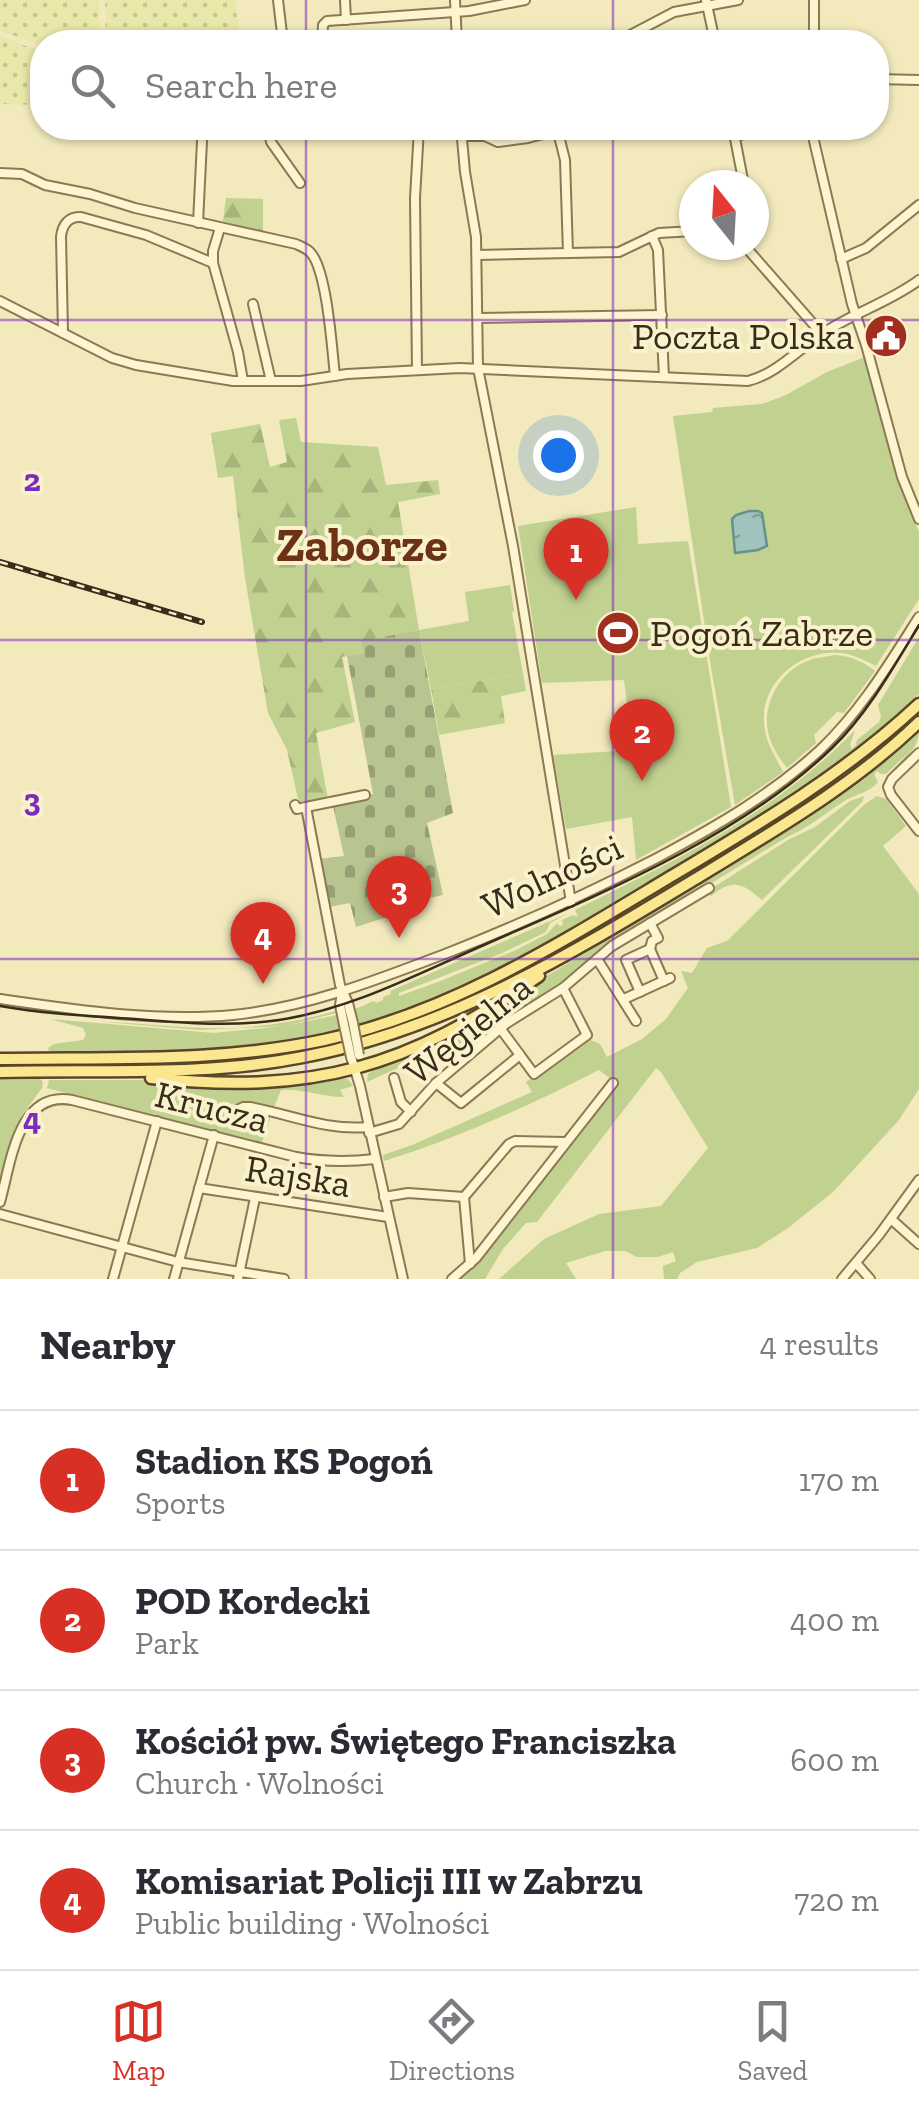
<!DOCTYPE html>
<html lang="en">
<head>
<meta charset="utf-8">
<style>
  body { margin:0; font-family:"Zilla Slab",serif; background:#f2f2f3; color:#2b2b33 }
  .compass { position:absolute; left:679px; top:170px; width:90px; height:90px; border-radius:50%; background:#fff; box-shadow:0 2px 8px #0004; rotate:342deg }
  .you { position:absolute; left:558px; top:455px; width:35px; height:35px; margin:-25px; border:8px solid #fff; border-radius:50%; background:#1a73e8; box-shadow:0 0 0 15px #1a73e833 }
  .badge { display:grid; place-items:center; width:65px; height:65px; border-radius:50%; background:#d93025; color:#fff; font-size:32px; font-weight:700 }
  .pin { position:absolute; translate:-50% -82px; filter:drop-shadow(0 2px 5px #0008) }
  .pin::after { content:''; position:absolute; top:52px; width:35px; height:30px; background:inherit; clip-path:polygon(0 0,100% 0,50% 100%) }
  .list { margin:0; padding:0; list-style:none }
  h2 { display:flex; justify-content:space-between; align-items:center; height:130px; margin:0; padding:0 40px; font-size:42px }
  h2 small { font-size:32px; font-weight:400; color:#7c7c81 }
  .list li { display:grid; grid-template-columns:65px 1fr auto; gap:30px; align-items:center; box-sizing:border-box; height:140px; padding:0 40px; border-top:2px solid #e1e1e2 }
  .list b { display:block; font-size:38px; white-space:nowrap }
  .list p { margin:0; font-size:32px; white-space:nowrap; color:#7c7c81 }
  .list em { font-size:32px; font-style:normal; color:#7c7c81 }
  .icon { flex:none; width:55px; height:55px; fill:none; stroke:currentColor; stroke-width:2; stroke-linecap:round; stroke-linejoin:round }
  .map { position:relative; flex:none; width:919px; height:1279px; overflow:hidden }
  .search { position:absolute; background:#fff; box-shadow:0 2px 8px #0004; left:30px; right:30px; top:30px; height:110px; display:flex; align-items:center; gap:25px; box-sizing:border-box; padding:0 35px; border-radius:40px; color:#7c7c81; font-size:38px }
  .sheet { height:690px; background:#fff }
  nav { display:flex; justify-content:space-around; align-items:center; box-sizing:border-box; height:140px; border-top:2px solid #e1e1e2; background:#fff; font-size:28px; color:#7c7c81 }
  nav a { display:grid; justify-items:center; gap:5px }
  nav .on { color:#d93025 }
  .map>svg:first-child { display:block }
</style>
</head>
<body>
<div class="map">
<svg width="919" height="1279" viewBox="0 0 919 1279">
  <defs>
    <pattern id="farmland-dots" width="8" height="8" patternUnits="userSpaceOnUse" patternTransform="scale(2.5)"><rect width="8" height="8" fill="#e9e7a9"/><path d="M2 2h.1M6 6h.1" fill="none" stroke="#c9c691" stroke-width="1.8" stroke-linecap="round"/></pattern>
    <pattern id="forest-firs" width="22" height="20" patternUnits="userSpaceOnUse" patternTransform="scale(2.5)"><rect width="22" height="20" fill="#c1d190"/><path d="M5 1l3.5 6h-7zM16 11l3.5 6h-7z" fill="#a7b47c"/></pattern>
    <pattern id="cemetery-stones" width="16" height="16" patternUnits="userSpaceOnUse" patternTransform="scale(2.5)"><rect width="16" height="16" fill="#b8c590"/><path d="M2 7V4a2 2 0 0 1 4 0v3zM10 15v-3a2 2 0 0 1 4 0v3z" fill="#97a075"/></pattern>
    <pattern id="water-ripples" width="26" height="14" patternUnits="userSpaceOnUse" patternTransform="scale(2.5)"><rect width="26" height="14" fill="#a1c3bd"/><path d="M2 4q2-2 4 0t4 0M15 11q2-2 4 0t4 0" fill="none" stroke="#849f99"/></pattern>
  </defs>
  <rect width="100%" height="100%" fill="#f2e9bc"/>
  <g fill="url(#farmland-dots)">
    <polygon points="0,0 99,0 100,42 42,42 42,45 0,31"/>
    <polygon points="105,0 235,0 240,42 106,42"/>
    <polygon points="0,36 29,47 42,49 42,105 0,104"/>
  </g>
  <g fill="#c1d190">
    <path d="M 865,357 L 900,484 L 919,532 L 919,599 L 876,666 C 864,660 853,654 840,653 C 798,649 756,686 765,730 C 767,745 777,759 783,772 L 735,805 L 712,673 L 673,416 L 712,412 L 713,408 L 762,404 L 786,395 L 827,372 Z"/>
    <polygon points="636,507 638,544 688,541 731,807 636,860 632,817 566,829 553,755 633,750 624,680 542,683 518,526"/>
    <polygon points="510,585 514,611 512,612 523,674 431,689 419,630 469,621 465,592"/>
    <path d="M 919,637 L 919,694 C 848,764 763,814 678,865 C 572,929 478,987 359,1024 L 355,1009 L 374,1001 L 376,1003 L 383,1000 L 383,997 L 391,994 L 390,991 L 569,913 L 550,923 L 546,932 L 500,954 L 399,993 L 399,996 L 438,982 L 516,950 L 547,934 L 557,923 L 560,926 L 563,925 L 562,920 L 573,915 L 578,917 L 575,910 C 677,860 775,813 855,730 L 850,745 L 852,749 L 856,745 L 857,740 L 879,722 L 881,717 L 878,705 Z"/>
    <path d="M 834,655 C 850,656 863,661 875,671 L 844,713 L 837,712 L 814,735 L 816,743 L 787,768 C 779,758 771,745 768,732 C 762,702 782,669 810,660 C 817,657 826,657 834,655 Z"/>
    <path d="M 919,731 C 919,751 898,765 884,779 L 912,749 L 886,774 L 881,774 L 877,771 L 874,774 L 878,782 C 869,793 855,794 843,802 C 824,814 808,828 787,837 L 612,944 L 562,985 L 502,1023 L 467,1051 L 458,1044 L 451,1044 L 367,1082 L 368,1074 L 379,1066 L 428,1046 L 726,870 L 863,779 Z"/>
    <path d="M 861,761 L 863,763 C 802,810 736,848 670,887 C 571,946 473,1006 362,1039 L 362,1035 C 463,1006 553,954 642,900 C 717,856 790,811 861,761 Z"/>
    <path d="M 864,796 L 863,801 L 762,900 C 743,883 732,878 711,896 L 706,892 L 788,840 L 815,827 L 850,801 Z"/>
    <path d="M 877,796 L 886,799 L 906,826 L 883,846 L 919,894 L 919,1089 L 899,1120 L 833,1192 L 788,1228 L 757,1248 L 697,1262 L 680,1273 L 677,1279 L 664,1279 L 663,1266 L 676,1261 L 673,1252 L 658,1257 L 637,1257 L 625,1251 L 605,1251 L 566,1263 L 576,1279 L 499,1279 L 544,1239 L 599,1214 L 661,1206 L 708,1148 L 661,1072 L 656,1068 L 537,1222 L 526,1223 L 503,1249 L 485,1279 L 456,1279 L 616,1083 L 599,1070 C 530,1105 459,1138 384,1161 L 383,1155 L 412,1145 L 532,1092 L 526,1082 L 586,1038 L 600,1044 L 607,1057 L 642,1039 L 666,1019 L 688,988 L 681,971 L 692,973 L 707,948 L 727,941 L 865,804 Z"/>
    <path d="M 336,1011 L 336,1013 L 285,1026 L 337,1015 L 339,1029 C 243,1052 148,1053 49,1051 L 48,1048 L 54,1044 L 83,1040 L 86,1035 L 83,1028 L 50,1019 L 214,1033 L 285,1026 L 200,1030 L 104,1022 C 148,1023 192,1030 236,1028 C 270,1026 303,1020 336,1011 Z"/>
    <path d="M 338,1076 L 339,1078 L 348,1079 L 353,1086 L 340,1090 L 344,1097 C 322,1097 302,1088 281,1090 L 273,1110 C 258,1107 241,1101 226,1105 L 224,1115 L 230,1120 L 240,1119 L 245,1109 L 272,1114 L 261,1145 L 47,1088 L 49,1080 L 139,1080 L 223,1086 Z"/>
    <polygon points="40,1079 43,1082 42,1088 22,1115 0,1185 0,1080"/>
  </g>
  <g fill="url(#forest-firs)">
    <polygon points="226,198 263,199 263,233 223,221"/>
    <polygon points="296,418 301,442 378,447 386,485 438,480 440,494 398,502 419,630 363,641 365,653 342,657 355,722 316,733 328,800 302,803 299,803 287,750 268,713 245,578 233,476 218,478 211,433 260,424 270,467 287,462 279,420"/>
    <polygon points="523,674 526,691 501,696 505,723 439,735 431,689"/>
  </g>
  <polygon fill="url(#cemetery-stones)" points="419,630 453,813 427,823 443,895 421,900 421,906 356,927 350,903 329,907 319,859 344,856 333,806 373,794 347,656 364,653 362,641"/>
  <polygon fill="url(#water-ripples)" stroke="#67918c" stroke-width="2.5" points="749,511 758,511 762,513 767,546 758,550 735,553 732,519 736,515"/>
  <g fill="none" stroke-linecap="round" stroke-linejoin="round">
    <g stroke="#8c7954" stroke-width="12">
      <g id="minor">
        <polyline points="278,0 283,42"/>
        <polyline points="345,0 346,20"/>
        <polyline points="455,0 457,42"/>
        <polyline points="706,0 715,42"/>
        <polyline points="322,42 323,25 327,21 469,11 525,0"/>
        <polyline points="617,42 674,12 738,0"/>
        <polyline points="814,42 814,0"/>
        <polyline points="876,79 919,80"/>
        <polyline points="268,128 271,142 300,183"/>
        <polyline points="461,128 465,172 476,237 478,368 513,546 571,902"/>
        <polyline points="557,128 565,160 568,253"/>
        <polyline points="733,128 744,185"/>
        <polyline points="811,128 852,304 866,345 902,477 919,519"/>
        <polyline points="462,136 485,136 498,142 528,138 565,128"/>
        <polyline points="734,136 763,130 811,130"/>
        <path d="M 0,173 L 22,174 L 45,185 L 90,194 L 135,208 L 296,244 C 300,246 306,248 310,252 C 327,269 332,349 335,376"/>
        <polyline points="198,223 202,141"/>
        <polyline points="220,228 213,251 213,263 238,352 243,381"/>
        <polyline points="652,236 658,250 664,377"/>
        <polyline points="744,245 822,334"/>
        <polyline points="477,255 619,252 659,233 694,231"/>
        <polyline points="841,259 866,248 919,205"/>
        <path d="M 0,301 L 112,358 L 136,365 L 233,381 L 301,381 L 347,374 L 460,368 L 748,381 C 779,373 801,346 828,330 C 858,311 891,301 919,280"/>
        <polyline points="253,304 271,381"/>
        <polyline points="478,318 662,315"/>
        <path d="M 63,333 L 61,237 C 62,226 68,216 81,217 L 146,235 L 213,263"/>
        <polyline points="417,370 415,198 419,128"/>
        <polyline points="919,753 892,779 888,787 891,795 919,831"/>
        <polyline points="295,805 297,809 306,807 340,985 348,1003 353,1023"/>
        <polyline points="306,807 365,795"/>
        <polyline points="650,949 652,941 658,938 650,923"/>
        <polyline points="597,959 636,1021"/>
        <polyline points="640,992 626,960 650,949 664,981"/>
        <polyline points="342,993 340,1005 344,1025"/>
        <path d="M 0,999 C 76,1010 156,1022 233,1015 C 310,1007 379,979 450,952 C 521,924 589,893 657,858 C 715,827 771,795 820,750 C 861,711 889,664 919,617"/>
        <polyline points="624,999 670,978"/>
        <polyline points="520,1055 534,1074 587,1035 563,988"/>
        <polyline points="351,1057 360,1086 403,1279"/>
        <polyline points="394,1078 401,1102 411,1112"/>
        <polyline points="436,1083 461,1103 520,1055 500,1028"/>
        <path d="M 233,1112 L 243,1107 L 250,1107 C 290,1114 326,1131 368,1127"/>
        <polyline points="369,1133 399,1124 436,1083 507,1023 563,988 612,946 709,888"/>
        <polyline points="199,1188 388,1217"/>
        <polyline points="384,1197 408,1193 464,1197"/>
        <path d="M 0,1202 C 11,1164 17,1090 72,1100 L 296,1157 C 323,1162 347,1162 375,1159"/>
        <polyline points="0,1214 178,1262 284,1279"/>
        <polyline points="891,1219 919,1244"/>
        <polyline points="856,1263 870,1279"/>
        <polyline points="470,1264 464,1197 509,1144 515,1141 565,1142"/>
        <polyline points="113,1279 157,1121"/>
        <polyline points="174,1279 214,1135"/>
        <polyline points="238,1279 255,1198"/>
        <polyline points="452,1279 476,1258 613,1083"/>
        <polyline points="842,1279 879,1235 919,1180"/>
      </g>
    </g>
    <g stroke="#594529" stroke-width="15">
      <g id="major">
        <path d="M 0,1059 C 109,1057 216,1063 324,1040 C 449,1013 557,945 665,880 C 754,827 843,775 919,704"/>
        <path d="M 0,1072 C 102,1069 202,1077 303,1057 C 450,1029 576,951 702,875 C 777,829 855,784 919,722"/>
        <path d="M 151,1078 C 313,1095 407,1068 539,976"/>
      </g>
    </g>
    <use href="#minor" stroke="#fcf5d0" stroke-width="8"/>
    <use href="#major" stroke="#fae78f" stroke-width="10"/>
    <path stroke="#392d1a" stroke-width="2.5" d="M 0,1006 C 45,1014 90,1016 135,1019 C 184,1023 230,1027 279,1020 C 352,1009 417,974 484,945 C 600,894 740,837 832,748 C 868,713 893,668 919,625"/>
    <g stroke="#392d1a" stroke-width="6">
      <polyline id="rail" points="0,562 202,622"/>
    </g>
    <use href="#rail" stroke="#f9f2cd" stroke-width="2.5" stroke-dasharray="8" stroke-linecap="butt"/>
    <g stroke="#8c7954" stroke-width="12" stroke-linecap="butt">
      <g id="minor-bridge">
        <polyline points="353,1023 359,1055"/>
        <polyline points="344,1025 351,1057"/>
      </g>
    </g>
    <use href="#minor-bridge" stroke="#fcf5d0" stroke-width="8"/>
  </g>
  <path fill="none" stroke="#7b2cbf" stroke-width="2.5" stroke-opacity="0.55" d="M 306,0 L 306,42M 613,0 L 613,42M 306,128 L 306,1279M 613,128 L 613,1279M 0,320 L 919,320M 0,640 L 919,640M 0,959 L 919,959"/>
  <defs>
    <g id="civic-disc" transform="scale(2.25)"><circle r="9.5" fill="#a12e1e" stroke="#f9f2cd"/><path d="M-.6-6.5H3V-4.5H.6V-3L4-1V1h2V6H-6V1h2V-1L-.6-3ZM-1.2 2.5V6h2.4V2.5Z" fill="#fff"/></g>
    <g id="stadium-disc" transform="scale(2.25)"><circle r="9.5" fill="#a12e1e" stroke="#f9f2cd"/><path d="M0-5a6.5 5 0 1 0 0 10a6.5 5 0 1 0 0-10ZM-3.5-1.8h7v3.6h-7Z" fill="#fff"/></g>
  </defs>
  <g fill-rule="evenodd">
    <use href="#civic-disc" x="886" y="336"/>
    <use href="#stadium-disc" x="618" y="633"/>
  </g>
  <g text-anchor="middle" stroke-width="8" stroke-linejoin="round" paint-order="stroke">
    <g font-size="38" fill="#392d1a" stroke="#f9f2cd" text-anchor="end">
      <text x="854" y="349">Poczta Polska</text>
      <text x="650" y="646" text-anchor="start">Pogoń Zabrze</text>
    </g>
    <g font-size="38" fill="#392d1a" stroke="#f9f2cd">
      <text transform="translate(552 876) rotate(-25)" y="13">Wolności</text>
      <text transform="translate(468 1029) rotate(-39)" y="13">Węgielna</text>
      <text transform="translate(212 1107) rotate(14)" y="13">Krucza</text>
      <text transform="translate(298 1176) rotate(9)" y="13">Rajska</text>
    </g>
    <g font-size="48" font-weight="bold" fill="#6b3215" stroke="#f9f2cd">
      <text x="362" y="561">Zaborze</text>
    </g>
  </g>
  <g font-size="32" text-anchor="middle" font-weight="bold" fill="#7b2cbf" stroke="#f9f2cd" stroke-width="8" stroke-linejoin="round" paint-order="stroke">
    <text x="32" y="491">2</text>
    <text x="32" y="811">3</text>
    <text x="32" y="1130">4</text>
  </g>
</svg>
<svg class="compass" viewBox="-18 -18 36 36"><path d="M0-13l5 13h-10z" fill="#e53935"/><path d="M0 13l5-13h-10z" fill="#7c7c81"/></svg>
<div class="you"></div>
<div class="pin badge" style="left:576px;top:600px">1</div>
<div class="pin badge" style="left:642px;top:781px">2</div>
<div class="pin badge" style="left:399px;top:938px">3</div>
<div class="pin badge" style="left:263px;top:984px">4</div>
<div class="search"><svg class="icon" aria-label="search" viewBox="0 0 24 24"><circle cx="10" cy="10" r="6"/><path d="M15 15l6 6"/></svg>Search here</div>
</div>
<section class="sheet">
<h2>Nearby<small>4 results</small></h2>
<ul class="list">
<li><span class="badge">1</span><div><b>Stadion KS Pogoń</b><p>Sports</p></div><em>170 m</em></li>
<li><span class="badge">2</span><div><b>POD Kordecki</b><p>Park</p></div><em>400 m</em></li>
<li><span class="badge">3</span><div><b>Kościół pw. Świętego Franciszka</b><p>Church · Wolności</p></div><em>600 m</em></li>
<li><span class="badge">4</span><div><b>Komisariat Policji III w Zabrzu</b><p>Public building · Wolności</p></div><em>720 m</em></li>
</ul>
</section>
<nav>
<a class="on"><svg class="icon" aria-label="map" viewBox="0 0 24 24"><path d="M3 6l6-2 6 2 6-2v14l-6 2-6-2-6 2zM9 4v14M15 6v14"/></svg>Map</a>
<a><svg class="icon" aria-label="directions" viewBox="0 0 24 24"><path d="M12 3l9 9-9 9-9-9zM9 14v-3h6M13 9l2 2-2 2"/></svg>Directions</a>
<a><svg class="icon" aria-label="saved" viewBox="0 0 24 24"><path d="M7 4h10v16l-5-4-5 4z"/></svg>Saved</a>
</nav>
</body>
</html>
